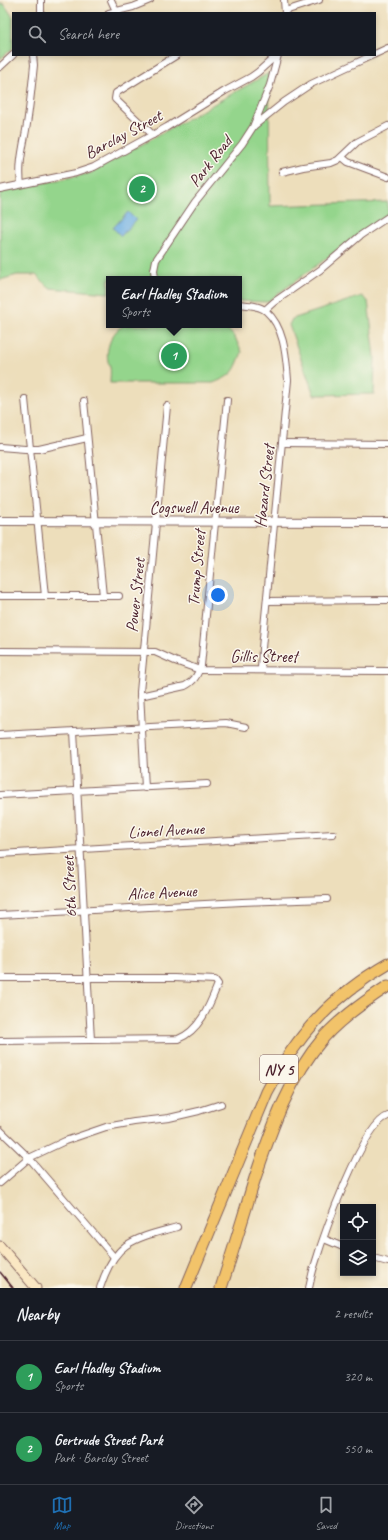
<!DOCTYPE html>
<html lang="en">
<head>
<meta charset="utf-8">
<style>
  body { margin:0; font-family:Caveat,sans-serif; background:#242831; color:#f1f3f6 }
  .controls { position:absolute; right:12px; bottom:12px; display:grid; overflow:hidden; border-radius:0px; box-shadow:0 2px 6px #0003 }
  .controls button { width:36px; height:36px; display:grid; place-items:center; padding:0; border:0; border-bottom:1px solid #363941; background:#171b24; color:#f1f3f6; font:20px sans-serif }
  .you { position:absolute; left:218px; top:595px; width:14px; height:14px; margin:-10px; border:3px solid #fff; border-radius:50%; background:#1a73e8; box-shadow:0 0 0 6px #1a73e833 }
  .badge { display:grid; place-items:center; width:26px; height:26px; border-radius:50%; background:#1f6fb2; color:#fff; font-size:13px; font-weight:700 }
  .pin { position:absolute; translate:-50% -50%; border:2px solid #fff; box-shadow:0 1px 4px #0006 }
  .popup { position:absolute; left:106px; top:276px; width:136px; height:52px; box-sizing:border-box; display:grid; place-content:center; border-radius:0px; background:#171b24; filter:drop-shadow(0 1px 3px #0005); font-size:13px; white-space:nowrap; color:#9ea1a6 }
  .popup b { font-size:15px; color:#f1f3f6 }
  .popup::after { content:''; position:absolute; left:50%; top:100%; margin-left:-8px; border:8px solid transparent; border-top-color:#171b24 }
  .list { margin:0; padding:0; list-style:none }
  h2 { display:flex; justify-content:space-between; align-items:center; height:52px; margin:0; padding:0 16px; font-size:17px }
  h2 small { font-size:13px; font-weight:400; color:#9ea1a6 }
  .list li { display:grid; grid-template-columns:26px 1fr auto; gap:12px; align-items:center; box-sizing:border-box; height:72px; padding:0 16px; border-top:1px solid #363941 }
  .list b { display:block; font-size:15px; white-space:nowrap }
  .list p { margin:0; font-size:13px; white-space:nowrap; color:#9ea1a6 }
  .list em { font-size:13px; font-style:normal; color:#9ea1a6 }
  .icon { flex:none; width:22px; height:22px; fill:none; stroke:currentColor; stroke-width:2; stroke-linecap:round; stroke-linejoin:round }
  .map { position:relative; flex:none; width:388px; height:1288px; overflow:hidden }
  .search { position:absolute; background:#171b24; box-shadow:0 2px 6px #0003; left:12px; right:12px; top:12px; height:44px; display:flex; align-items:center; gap:10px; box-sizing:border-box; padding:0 14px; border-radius:0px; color:#9ea1a6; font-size:15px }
  .sheet { height:196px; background:#171b24 }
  nav { display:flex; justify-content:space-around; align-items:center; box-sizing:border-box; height:56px; border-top:1px solid #363941; background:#171b24; font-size:11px; color:#9ea1a6 }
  nav a { display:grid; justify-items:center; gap:2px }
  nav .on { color:#1f6fb2 }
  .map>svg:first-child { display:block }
</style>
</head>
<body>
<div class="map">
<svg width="388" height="1288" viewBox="0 0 388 1288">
  <rect width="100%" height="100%" fill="#fbf7ec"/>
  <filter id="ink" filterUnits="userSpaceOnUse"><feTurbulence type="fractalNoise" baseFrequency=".025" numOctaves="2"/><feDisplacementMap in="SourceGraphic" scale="8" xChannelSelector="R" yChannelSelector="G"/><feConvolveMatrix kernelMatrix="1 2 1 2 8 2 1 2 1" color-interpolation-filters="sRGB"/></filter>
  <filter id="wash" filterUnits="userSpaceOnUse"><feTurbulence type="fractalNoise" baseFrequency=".012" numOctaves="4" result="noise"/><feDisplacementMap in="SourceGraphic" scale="16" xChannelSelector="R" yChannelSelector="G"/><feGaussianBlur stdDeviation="0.9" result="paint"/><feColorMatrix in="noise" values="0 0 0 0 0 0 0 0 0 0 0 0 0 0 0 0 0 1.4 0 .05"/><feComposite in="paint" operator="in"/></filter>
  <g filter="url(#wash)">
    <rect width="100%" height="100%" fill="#eddebb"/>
    <g fill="#94d58c" stroke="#6f7a5c">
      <polygon points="0,3 4,4 13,17 13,48 0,59"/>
      <polygon points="269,73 270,206 388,202 388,213 267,302 239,301 239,279 109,279 109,293 49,288 36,275 17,275 0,280 0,192 91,173"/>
      <polygon points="362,296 368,301 375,357 374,394 314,395 289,325 292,319"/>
      <path d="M 125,325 L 219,325 C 232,330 236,339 242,352 C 234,372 234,375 213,383 L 110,383 C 110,378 111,371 110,367 C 109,361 109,366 108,361 C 105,348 113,329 125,325 Z"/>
    </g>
    <polygon fill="#6daee1" stroke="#5c6686" points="128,212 136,220 121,236 113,228"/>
  </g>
  <g filter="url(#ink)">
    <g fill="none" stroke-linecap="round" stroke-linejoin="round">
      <g stroke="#83625d" stroke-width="8">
        <g id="minor">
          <polyline points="41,0 41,13"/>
          <polyline points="111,0 116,11"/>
          <polyline points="284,0 285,13"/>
          <polyline points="285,11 319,0"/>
          <polyline points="109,13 133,7 150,0"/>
          <polyline points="375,54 388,48"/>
          <polyline points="0,67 13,55"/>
          <polyline points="254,126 284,102 311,84 373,55"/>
          <polyline points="153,135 115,99 116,93 177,55"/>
          <polyline points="342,157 348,162 388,177"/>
          <polyline points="282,172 303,167 331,163 338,160 357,142 388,126"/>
          <path d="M 21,184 C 18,164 24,144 27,124 C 30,105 32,85 34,65 L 33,55"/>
          <polyline points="0,189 76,173 94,167 167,127 225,91 251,77 258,72 277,55"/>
          <polyline points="155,279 154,270 156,260 195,202 242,144 253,127 270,85 278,55"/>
          <path d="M 239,304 C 247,305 259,305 266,311 C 285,328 286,357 288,380 L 262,648 L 261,670"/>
          <polyline points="265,310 274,302 320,270 361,235 388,217"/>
          <polyline points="25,399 45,596"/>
          <polyline points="84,401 103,596"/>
          <polyline points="282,443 388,444"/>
          <polyline points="0,447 25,449 39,449 87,438"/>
          <polyline points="0,596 119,596"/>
          <polyline points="267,601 388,600"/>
          <polyline points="0,651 155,652 175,661 200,670 388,671"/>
          <path d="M 140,696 L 185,686 C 195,681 197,675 201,666 L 227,400"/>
          <polyline points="74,731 91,1040"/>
          <polyline points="0,735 226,723 246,727"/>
          <polyline points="145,788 140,692 167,406"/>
          <polyline points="0,795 207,784"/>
          <polyline points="0,854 333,834"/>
          <polyline points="0,915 242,902 327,899"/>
          <path d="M 0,978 L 174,978 L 215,980 L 218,984 C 210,1004 200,1031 178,1039 L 0,1041"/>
          <polyline points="0,1130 29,1158 114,1257"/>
          <polyline points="0,1183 29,1158 65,1141 106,1127 134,1122 169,1118 199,1111 221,1104"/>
          <polyline points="324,1239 343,1247"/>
          <polyline points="373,1258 388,1262"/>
          <path d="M 100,1288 C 115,1241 133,1239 177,1227"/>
          <path d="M 309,1288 C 311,1280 312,1272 315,1264 C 323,1237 363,1123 388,1116"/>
        </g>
      </g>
      <g stroke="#83625d" stroke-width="10">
        <polyline id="tertiary" points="0,521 388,522"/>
      </g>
      <g stroke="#83625d" stroke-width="11">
        <polyline id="secondary" points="0,1246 36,1288"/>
      </g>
      <g stroke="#83625d" stroke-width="13">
        <g id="motorway">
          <path d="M 186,1288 L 267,1092 C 296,1036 332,996 388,964"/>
          <path d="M 221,1288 C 233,1251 244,1214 255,1178 C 272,1127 289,1078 324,1037 C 342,1017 365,1001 388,986"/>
        </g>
      </g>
      <use href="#minor" stroke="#fff" stroke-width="6"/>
      <use href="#tertiary" stroke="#fff" stroke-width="8"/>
      <use href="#secondary" stroke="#fae7c3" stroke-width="9"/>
      <use href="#motorway" stroke="#f2c36a" stroke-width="11"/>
      <polyline stroke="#4a1f2b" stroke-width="1.5" points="0,1272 13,1288"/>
    </g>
  </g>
  <g text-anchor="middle" stroke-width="3" stroke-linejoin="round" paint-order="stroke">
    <rect fill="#fbf7ec" stroke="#7f6065" stroke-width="1" x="260" y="1055" width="38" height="28" rx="3"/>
    <g font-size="16" font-weight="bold" fill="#4a1f2b">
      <text x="279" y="1075">NY 5</text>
    </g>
    <g font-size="17" fill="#4a1f2b" stroke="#fbf7ec">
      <text transform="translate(123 134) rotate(-28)" y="6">Barclay Street</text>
      <text transform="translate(210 161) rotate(-52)" y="6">Park Road</text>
      <text transform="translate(264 486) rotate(-84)" y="6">Hazard Street</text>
      <text x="194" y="513">Cogswell Avenue</text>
      <text transform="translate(196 568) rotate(-85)" y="6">Trump Street</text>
      <text transform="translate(135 595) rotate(-84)" y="6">Power Street</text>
      <text x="264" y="662">Gillis Street</text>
      <text transform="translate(166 830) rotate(-3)" y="6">Lionel Avenue</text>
      <text transform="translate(69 887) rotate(-93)" y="6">6th Street</text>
      <text transform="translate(162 892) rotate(-3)" y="6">Alice Avenue</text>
    </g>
  </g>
</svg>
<div class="controls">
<button><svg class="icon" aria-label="locate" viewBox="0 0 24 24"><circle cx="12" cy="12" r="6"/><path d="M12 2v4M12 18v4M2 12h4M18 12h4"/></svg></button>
<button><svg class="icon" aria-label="layers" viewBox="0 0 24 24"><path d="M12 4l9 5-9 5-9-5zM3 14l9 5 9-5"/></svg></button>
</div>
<div class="you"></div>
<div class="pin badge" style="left:174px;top:356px;background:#2e9e5b">1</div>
<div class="popup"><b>Earl Hadley Stadium</b>Sports</div>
<div class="pin badge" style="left:142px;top:189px;background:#2e9e5b">2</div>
<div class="search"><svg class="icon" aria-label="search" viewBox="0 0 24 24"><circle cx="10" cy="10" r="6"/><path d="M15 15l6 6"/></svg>Search here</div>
</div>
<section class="sheet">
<h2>Nearby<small>2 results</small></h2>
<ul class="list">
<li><span class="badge" style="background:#2e9e5b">1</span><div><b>Earl Hadley Stadium</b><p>Sports</p></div><em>320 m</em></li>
<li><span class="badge" style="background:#2e9e5b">2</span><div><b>Gertrude Street Park</b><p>Park · Barclay Street</p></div><em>550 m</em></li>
</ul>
</section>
<nav>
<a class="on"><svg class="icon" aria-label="map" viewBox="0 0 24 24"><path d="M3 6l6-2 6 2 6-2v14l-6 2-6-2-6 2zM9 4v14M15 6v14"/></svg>Map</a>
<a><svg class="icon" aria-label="directions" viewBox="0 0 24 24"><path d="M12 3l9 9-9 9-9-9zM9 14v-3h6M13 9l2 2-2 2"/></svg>Directions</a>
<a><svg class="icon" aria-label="saved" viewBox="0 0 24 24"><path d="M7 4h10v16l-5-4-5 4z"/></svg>Saved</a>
</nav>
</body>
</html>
